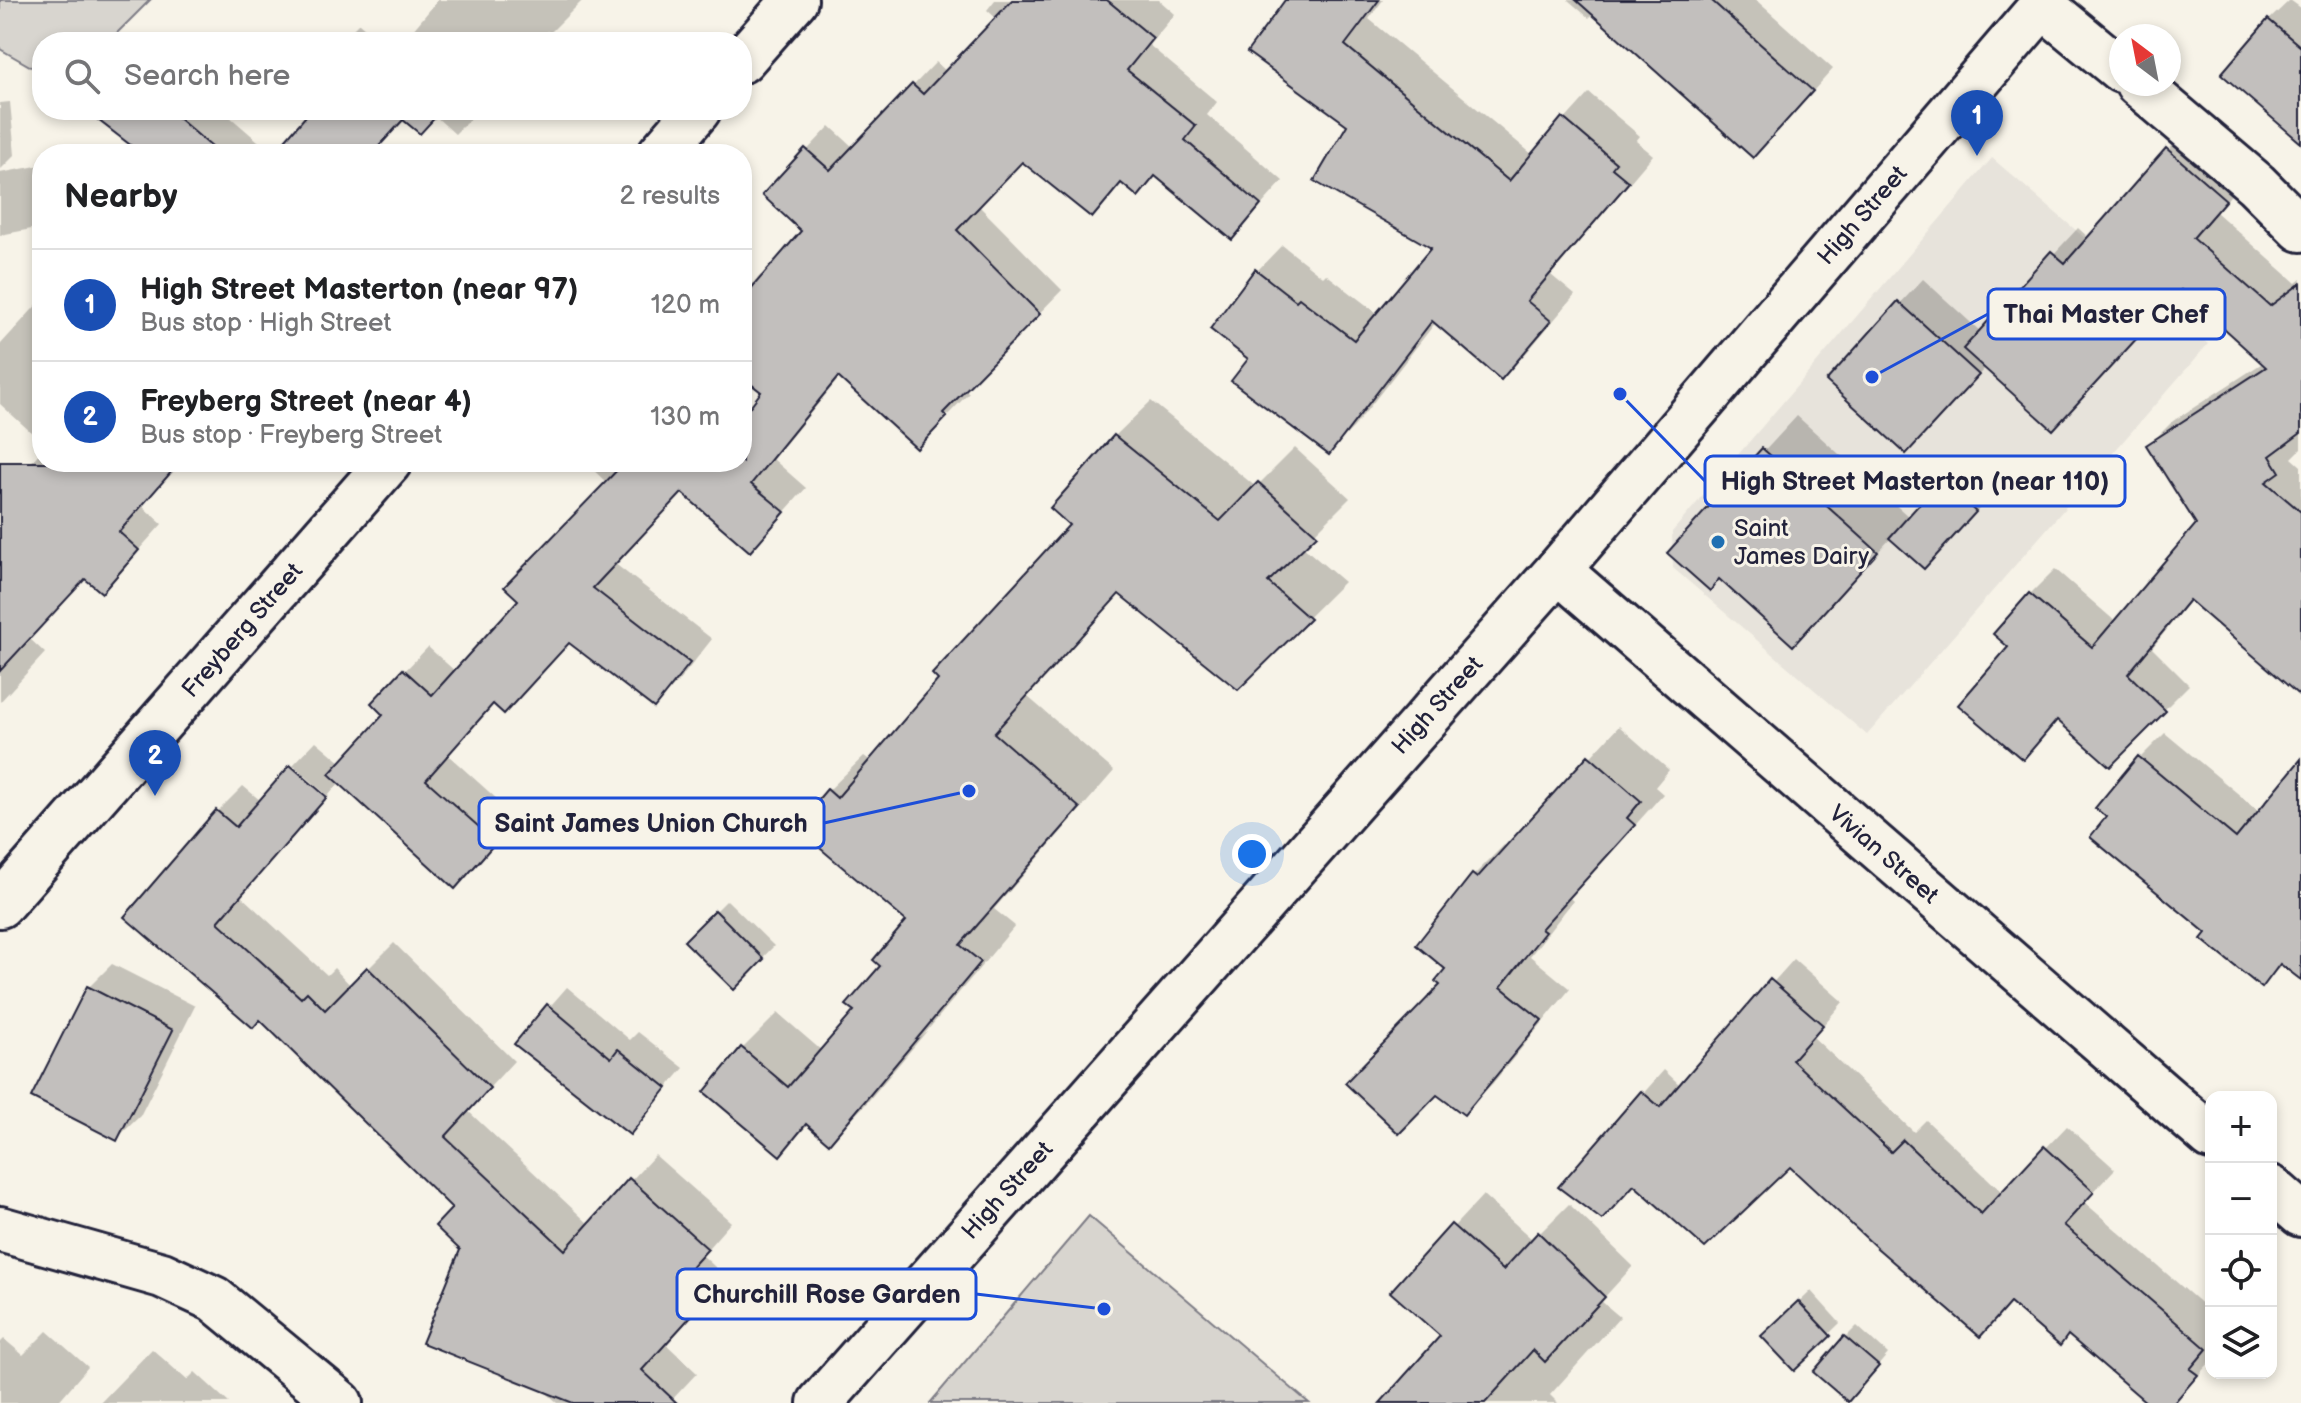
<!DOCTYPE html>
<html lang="en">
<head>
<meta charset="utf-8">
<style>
  body { margin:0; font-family:"Balsamiq Sans",sans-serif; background:#f2f2f2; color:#202124 }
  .controls { position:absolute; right:24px; bottom:24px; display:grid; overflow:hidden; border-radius:16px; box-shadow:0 4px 12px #0003 }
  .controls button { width:72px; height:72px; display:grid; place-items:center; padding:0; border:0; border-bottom:2px solid #e0e0e0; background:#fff; color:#202124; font:40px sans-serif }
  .compass { position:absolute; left:2109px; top:24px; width:72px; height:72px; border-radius:50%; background:#fff; box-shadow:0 4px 12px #0003; rotate:328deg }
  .you { position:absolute; left:1252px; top:854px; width:28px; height:28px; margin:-20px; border:6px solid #fff; border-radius:50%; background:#1a73e8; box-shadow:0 0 0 12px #1a73e833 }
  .badge { display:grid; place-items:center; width:52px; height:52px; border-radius:50%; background:#db2777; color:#fff; font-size:26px; font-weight:700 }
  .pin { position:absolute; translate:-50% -66px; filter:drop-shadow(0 2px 4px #0008) }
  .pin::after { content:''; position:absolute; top:42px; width:28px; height:24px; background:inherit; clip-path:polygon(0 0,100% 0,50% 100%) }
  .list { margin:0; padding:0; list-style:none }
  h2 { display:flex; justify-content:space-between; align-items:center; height:104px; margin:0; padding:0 32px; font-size:34px }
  h2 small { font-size:26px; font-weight:400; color:#757577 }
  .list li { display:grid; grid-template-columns:52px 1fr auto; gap:24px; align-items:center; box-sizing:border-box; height:112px; padding:0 32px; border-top:2px solid #e0e0e0 }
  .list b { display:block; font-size:30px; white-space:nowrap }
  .list p { margin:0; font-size:26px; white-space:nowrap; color:#757577 }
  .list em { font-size:26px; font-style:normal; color:#757577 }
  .icon { flex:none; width:44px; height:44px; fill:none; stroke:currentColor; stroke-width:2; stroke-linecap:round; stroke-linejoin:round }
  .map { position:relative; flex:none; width:2301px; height:1403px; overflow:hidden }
  .search { position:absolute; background:#fff; box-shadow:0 4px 12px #0003; left:32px; top:32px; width:720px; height:88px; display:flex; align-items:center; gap:20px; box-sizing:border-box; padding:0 28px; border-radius:32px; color:#757577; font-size:30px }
  .panel { position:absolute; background:#fff; box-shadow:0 4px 12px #0003; left:32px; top:144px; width:720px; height:328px; border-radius:32px }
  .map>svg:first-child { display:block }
</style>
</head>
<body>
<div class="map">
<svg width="2301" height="1403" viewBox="0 0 2301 1403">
  <rect width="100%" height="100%" fill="#f7f3e8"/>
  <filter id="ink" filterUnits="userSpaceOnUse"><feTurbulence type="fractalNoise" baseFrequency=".0125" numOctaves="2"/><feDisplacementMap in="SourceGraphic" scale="16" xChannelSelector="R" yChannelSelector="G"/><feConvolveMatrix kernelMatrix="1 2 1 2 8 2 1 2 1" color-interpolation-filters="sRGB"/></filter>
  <g filter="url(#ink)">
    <polygon fill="#e7e3db" points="1992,158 2208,344 1867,735 1673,568 1672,532"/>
    <g fill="#d8d5cf" stroke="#7d7c85" stroke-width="2">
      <polygon points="0,0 150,0 108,42 42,42 42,73 0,49"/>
      <polygon points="1089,1216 1309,1403 930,1403"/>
    </g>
    <g fill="#0003">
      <polygon points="438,0 583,0 550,33 547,31 538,42 403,42"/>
      <polygon points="995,0 1159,0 1175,14 1149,45 1217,102 1207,115 1283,181 1232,238 1157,175 1138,194 1123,182 1092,215 1022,160 979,206 1062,290 965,389 969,393 940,423 840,377 773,459 806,488 750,550 690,483 614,563 712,639 678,682 654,705 570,641 494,703 448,755 518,818 478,863 340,782 328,796 293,765 316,741 342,763 386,714 374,703 428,647 456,672 521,600 607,483 585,462 742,462 742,420 764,392 742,375 742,294 761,275 764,277 804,231 765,195 830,126 854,148 936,62 947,72 997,19 987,10"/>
      <polygon points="1287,0 1383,0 1369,19 1533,155 1589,93 1640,136 1636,141 1653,155 1551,275 1575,295 1527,352 1501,378 1436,322 1354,427 1329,452 1251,359 1257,271 1282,245 1323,277 1326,274 1378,314 1435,247 1349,125"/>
      <polygon points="1568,0 1756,0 1833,69 1774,134 1594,13 1589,18"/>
      <polygon points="2290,0 2301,8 2301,140 2269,20"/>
      <polygon points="359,23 381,42 340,42"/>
      <polygon points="10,102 15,155 0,170 0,103"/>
      <polygon points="120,110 222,110 273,154 145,154"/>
      <polygon points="314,110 479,110 455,134 435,116 405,118 372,154 276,154"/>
      <polygon points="2192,124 2249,174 2216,212 2296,283 2301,279 2301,449 2292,458 2301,466 2301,695 2191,599 2152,648 2189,685 2110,764 2059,719 2023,757 2011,647 2030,594 2055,569 2116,622 2199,524 2148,446 2173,421 2264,362 2182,288 1986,367 1929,428 1828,381 1923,279 1981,332 2078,228 2089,238"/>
      <polygon points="42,165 42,227 0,235 0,173"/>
      <polygon points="42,299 42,442 0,404 0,345"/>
      <polygon points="1151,401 1256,487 1295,448 1350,498 1302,546 1344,582 1238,687 1121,593 1028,697 1114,771 994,909 1015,926 864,1106 829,1141 809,1124 780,1154 742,1049 778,1013 822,1051 856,1011 909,921 828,791 864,756 871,761 1072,525 1115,436"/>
      <polygon points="1797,416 1910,518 1966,458 1998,488 1947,544 1892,537 1793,643 1720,578 1710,588 1670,553"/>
      <polygon points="42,450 42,462 181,462 142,506 162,524 102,591 86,577 29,638 45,653 0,702 0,480 8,488"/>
      <polygon points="1619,726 1669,770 1655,787 1663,794 1570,898 1573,901 1530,956 1570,989 1493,1083 1464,1112 1443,985 1448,968 1419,945 1474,875 1504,845 1507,848"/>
      <polygon points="2165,733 2260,812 2301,762 2301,977 2285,962 2262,985 2209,932 2109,817 2098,808 2140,758"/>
      <polygon points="290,768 326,799 241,896 327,975 334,968 351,986 394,943 514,1061 468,1111 590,1225 655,1155 731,1222 702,1255 726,1277 666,1344 697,1373 669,1403 558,1403 542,1389 463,1249 455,1208 261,1018 127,916 218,811 243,786 261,801"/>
      <polygon points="727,900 774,946 734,987 686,941"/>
      <polygon points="1794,959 1843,1002 1813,1037 1914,1132 1926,1120 2003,1193 2067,1126 2115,1169 2084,1202 2211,1312 2211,1361 2173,1403 2150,1403 2070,1334 2060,1343 2012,1302 1980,1334 1790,1164 1635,1183 1561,1186 1664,1070 1681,1086"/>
      <polygon points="112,964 195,1006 140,1116 116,1139 89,987"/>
      <polygon points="567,987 630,1040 638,1032 684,1068 629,1132 517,1044"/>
      <polygon points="1483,1195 1533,1240 1569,1204 1633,1266 1601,1301 1620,1317 1550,1395 1558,1403 1385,1403 1443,1336 1393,1292"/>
      <polygon points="1811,1291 1840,1323 1794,1368 1764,1336"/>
      <polygon points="1857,1326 1888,1354 1859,1388 1845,1338"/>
      <polygon points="47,1331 88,1367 57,1403 0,1403 0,1343 4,1339 23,1355"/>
      <polygon points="152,1349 187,1380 195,1372 229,1403 100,1403"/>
    </g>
    <g fill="#c2bfbd" stroke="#22223b" stroke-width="2">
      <polygon points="1012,0 1107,0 1153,38 1127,70 1196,126 1185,140 1261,205 1232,240 1155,176 1138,197 1121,183 1092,218 1022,162 957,230 1040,314 943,413 947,417 917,449 838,377 751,484 785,512 750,552 682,493 593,588 690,663 654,708 569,643 504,714 493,704 426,780 496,842 455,889 329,774 383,715 371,703 403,669 432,695 518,600 504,587 625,462 742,462 742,417 761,392 742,377 742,299 801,231 762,195 805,148 830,170 912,84 923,94"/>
      <polygon points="1285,0 1379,0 1345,45 1509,181 1562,117 1616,163 1612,168 1629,182 1527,301 1551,321 1501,380 1432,321 1329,455 1231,381 1248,359 1210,329 1255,269 1296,301 1299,298 1354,340 1431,248 1314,181 1347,125 1247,52"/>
      <polygon points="1576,0 1711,0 1813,91 1753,158"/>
      <polygon points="2268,19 2301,47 2301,143 2221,74"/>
      <polygon points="85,110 169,110 220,154 142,154"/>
      <polygon points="311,110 442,110 420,134 403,120 372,154 273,154"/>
      <polygon points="2166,148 2226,200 2193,238 2270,306 2301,283 2301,433 2270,456 2280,472 2266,482 2301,512 2301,697 2189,600 2128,674 2166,711 2110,767 2057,720 2023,760 1958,705 2008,647 1993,634 2029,593 2092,647 2196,524 2146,445 2266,367 2181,290 2053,430 1963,349 2051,251 2065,263"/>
      <polygon points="1898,301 1979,375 1906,454 1826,381"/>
      <polygon points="1114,435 1220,521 1258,482 1317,535 1268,582 1310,619 1238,690 1119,594 994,733 1080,808 960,945 981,962 829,1144 806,1124 780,1156 704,1092 741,1047 788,1087 854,1011 846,1005 880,966 873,960 906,921 795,827 827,789 837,798 938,680 932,674 1069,525 1050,508"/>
      <polygon points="1762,448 1878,552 1793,646 1719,579 1710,591 1667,553"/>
      <polygon points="0,462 180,462 119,532 139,550 102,593 85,579 0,671"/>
      <polygon points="1941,480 1976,512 1924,569 1889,538"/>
      <polygon points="1588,755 1641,801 1627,818 1635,825 1541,929 1545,932 1501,987 1542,1020 1464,1115 1437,1095 1399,1134 1345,1083 1440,985 1435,981 1445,969 1416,945 1472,874 1477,878"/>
      <polygon points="2138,756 2236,838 2301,759 2301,980 2280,964 2262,988 2201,939 2206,933 2090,837 2106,817 2095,808"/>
      <polygon points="290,765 327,797 218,922 301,998 307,992 325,1010 367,967 490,1088 445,1137 565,1250 629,1178 708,1249 678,1282 703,1303 642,1370 677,1403 573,1403 422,1343 460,1250 435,1226 452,1208 260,1020 253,1028 124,917 216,810 236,827"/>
      <polygon points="715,910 764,959 734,990 684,941"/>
      <polygon points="1770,979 1823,1025 1792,1060 1891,1152 1903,1140 1981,1214 2044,1146 2094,1192 2064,1225 2207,1349 2190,1369 2198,1375 2174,1403 2147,1403 2068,1335 2060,1346 2010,1303 1980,1337 1877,1248 1790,1167 1705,1248 1634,1185 1602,1220 1558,1187 1641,1091 1660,1107"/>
      <polygon points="87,986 173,1030 117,1141 31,1097"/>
      <polygon points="547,1004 611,1058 618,1049 667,1088 630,1135 514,1044"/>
      <polygon points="1451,1224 1503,1270 1538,1232 1605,1297 1545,1362 1533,1350 1485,1403 1380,1403 1440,1336 1390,1292"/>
      <polygon points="1798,1301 1831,1336 1794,1371 1761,1336"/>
      <polygon points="1844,1336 1879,1366 1848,1402 1813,1372"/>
    </g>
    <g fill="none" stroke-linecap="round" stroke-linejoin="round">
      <g stroke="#22223b" stroke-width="50">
        <g id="minor">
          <polyline points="2042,5 2121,70"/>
          <polyline points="742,60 795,0"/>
          <polyline points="2138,84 2256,184 2301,229"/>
          <polyline points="660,154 698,110"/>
          <polyline points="1558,570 2211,1137"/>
          <polyline points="0,905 389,462"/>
          <polyline points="2271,1188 2301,1214"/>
          <polyline points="0,1229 162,1275 214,1299 340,1403"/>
        </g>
      </g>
      <g stroke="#22223b" stroke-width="50">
        <polyline id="highway" points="820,1403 1558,570 2047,0"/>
      </g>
      <use href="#minor" stroke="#f7f3e8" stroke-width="44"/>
      <use href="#highway" stroke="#f7f3e8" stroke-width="44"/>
    </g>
  </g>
  <circle fill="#1f6fb2" stroke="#f7f3e8" stroke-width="3" cx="1718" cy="542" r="8"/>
  <g text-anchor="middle" stroke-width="6" stroke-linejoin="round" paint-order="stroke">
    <g font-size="24" fill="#22223b" stroke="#f7f3e8">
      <text transform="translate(1862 215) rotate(-49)" y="8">High Street</text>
      <text transform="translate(242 630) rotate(-49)" y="8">Freyberg Street</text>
      <text transform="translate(1437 705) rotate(-48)" y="8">High Street</text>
      <text transform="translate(1884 854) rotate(41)" y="8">Vivian Street</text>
      <text transform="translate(1007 1190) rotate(-48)" y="8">High Street</text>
    </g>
    <g font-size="24" fill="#22223b" stroke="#f7f3e8" text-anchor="start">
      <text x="1734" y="536">Saint<tspan x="1734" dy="28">James Dairy</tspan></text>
    </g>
  </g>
  <path fill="none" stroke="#1d4ed8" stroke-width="3" d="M1872 377L1988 314M1620 394L1705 481M969 791L824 823M1104 1309L976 1294"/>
  <g fill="#1d4ed8" stroke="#f7f3e8" stroke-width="3">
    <circle cx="1872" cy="377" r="8"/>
    <circle cx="1620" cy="394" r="8"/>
    <circle cx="969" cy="791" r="8"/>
    <circle cx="1104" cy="1309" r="8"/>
  </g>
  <g fill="#f7f3e8" stroke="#1d4ed8" stroke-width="3">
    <rect x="1988" y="289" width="237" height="50" rx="8"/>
    <rect x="1705" y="456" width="420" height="50" rx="8"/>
    <rect x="479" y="798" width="345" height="50" rx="8"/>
    <rect x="677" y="1269" width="299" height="50" rx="8"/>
  </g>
  <g font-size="26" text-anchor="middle" font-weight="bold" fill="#22223b">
    <text x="2106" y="323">Thai Master Chef</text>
    <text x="1915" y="490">High Street Masterton (near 110)</text>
    <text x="651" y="832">Saint James Union Church</text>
    <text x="827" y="1303">Churchill Rose Garden</text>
  </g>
</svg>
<div class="controls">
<button>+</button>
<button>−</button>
<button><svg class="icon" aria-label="locate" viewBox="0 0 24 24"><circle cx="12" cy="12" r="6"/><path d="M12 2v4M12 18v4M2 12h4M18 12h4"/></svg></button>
<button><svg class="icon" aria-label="layers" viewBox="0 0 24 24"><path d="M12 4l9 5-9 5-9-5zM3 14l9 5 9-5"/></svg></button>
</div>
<svg class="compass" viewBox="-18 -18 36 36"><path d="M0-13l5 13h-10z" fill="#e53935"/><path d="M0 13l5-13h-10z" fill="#757577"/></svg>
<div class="you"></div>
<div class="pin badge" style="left:1977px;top:156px;background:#1a4fb4">1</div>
<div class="pin badge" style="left:155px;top:796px;background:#1a4fb4">2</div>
<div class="search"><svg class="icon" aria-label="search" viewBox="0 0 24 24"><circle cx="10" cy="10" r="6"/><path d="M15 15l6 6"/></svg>Search here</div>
<section class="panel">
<h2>Nearby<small>2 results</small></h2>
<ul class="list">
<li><span class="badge" style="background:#1a4fb4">1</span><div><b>High Street Masterton (near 97)</b><p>Bus stop · High Street</p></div><em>120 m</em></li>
<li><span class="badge" style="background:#1a4fb4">2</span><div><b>Freyberg Street (near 4)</b><p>Bus stop · Freyberg Street</p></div><em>130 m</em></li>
</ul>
</section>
</div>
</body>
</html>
